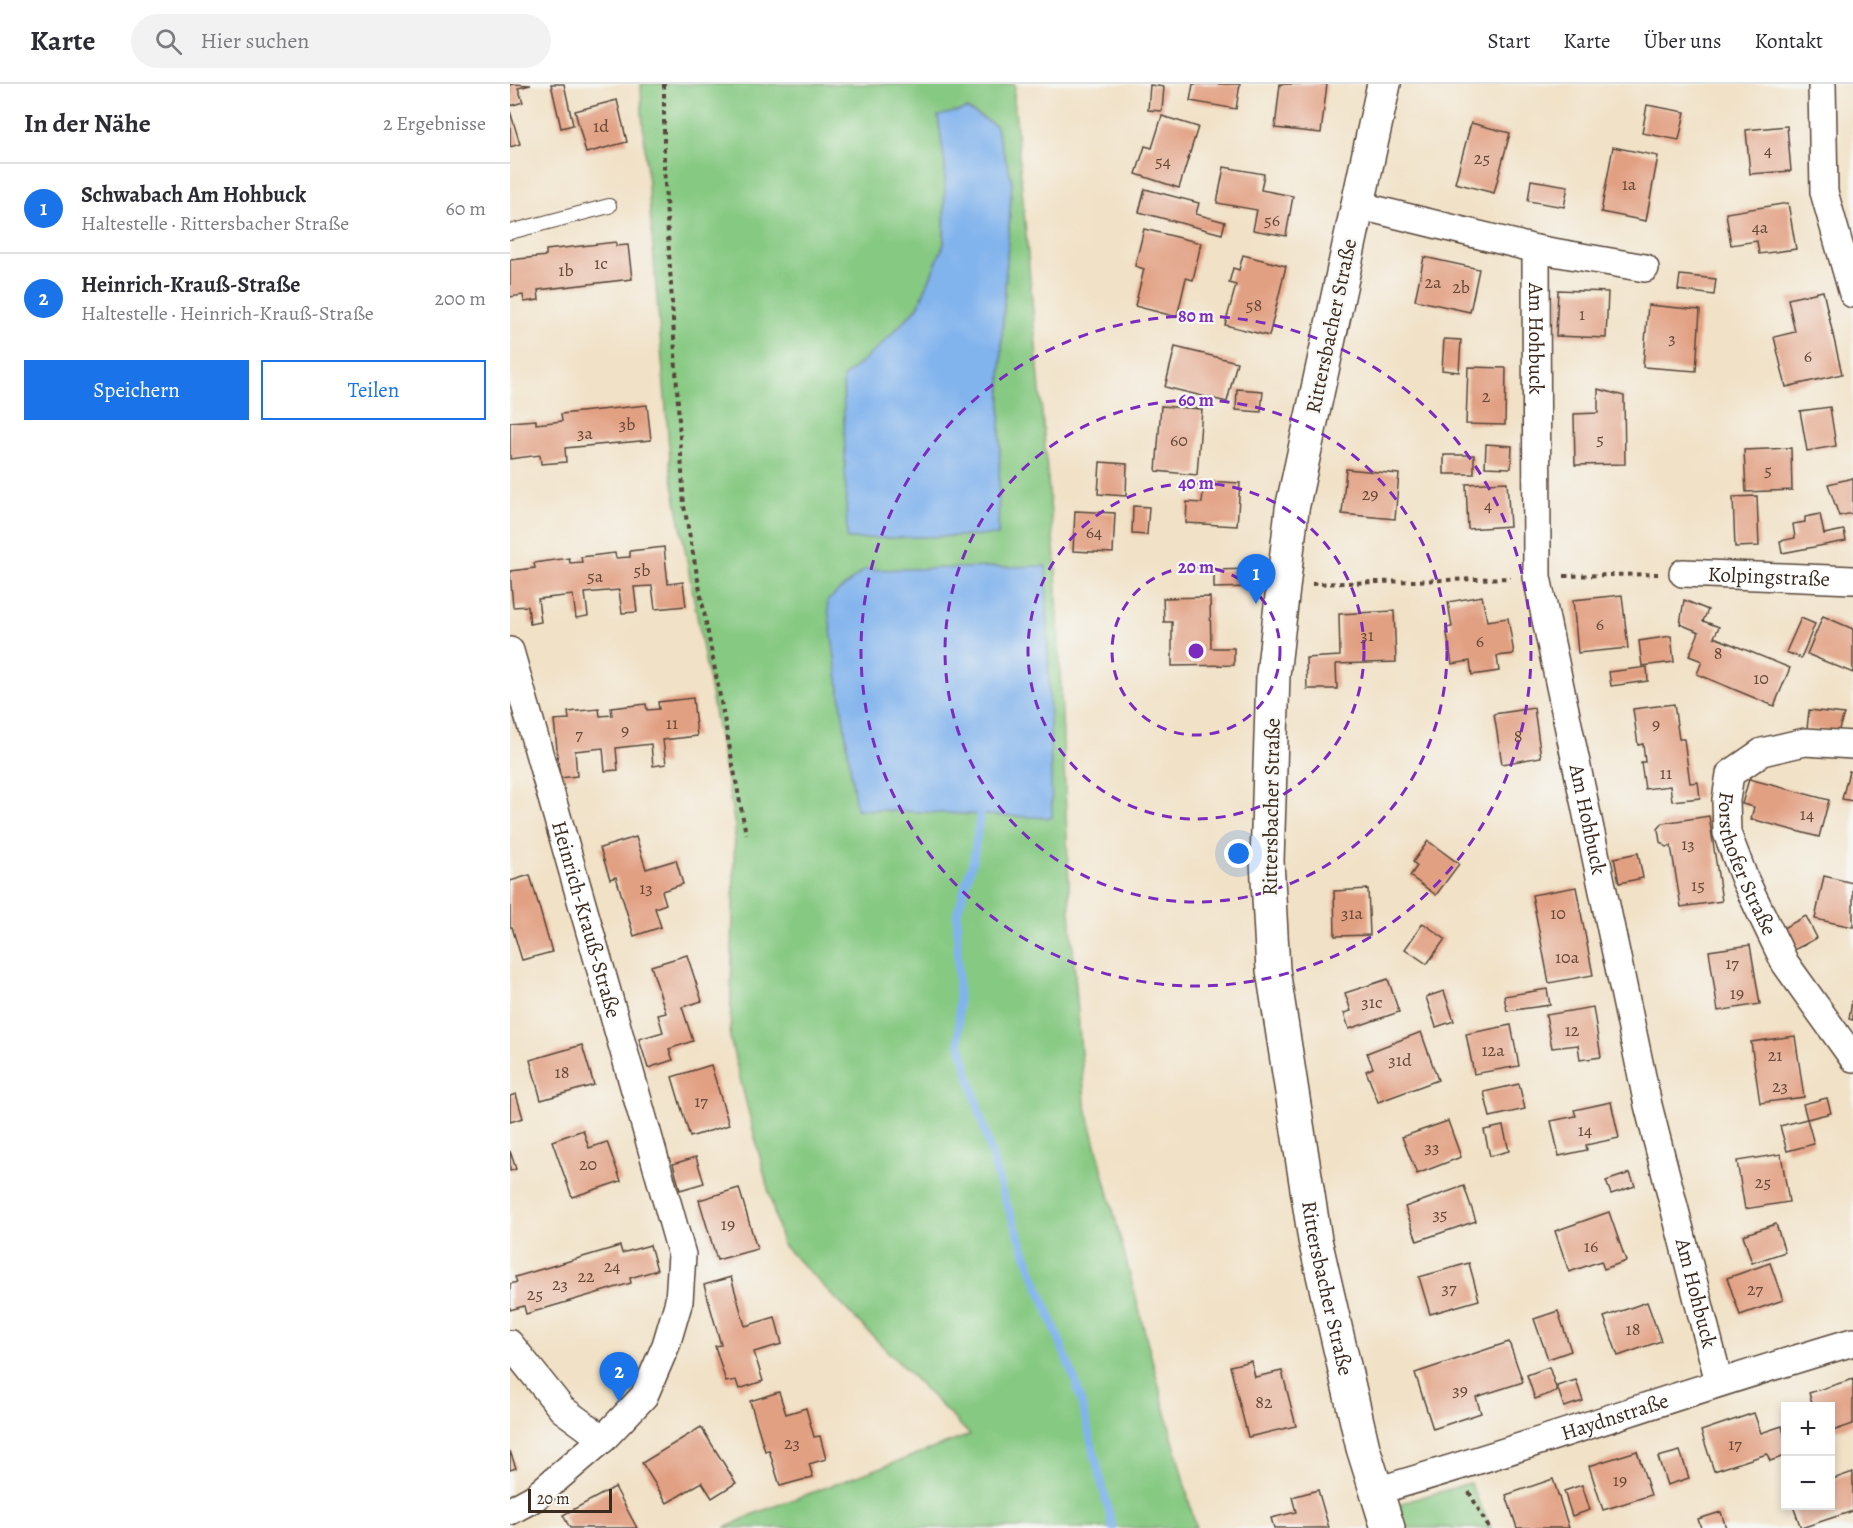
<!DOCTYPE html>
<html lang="de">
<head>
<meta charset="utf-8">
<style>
  body { margin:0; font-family:Alegreya,serif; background:#f2f2f3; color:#2b2b33 }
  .controls { position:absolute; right:18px; bottom:18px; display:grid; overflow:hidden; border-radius:0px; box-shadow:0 3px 9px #0003 }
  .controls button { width:54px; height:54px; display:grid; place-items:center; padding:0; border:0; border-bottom:2px solid #e1e1e2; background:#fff; color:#2b2b33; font:30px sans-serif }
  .scale { position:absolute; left:18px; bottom:15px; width:84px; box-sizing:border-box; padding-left:6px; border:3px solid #3b2a1e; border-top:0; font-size:16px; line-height:21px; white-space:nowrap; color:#3b2a1e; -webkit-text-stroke:4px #f6f6f2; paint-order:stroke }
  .you { position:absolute; left:729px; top:770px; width:21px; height:21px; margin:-15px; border:4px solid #fff; border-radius:50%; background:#1a73e8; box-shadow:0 0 0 9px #1a73e833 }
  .badge { display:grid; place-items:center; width:39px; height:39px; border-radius:50%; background:#1a73e8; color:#fff; font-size:20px; font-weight:700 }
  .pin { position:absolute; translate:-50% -50px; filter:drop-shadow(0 2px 3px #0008) }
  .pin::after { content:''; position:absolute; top:32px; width:21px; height:18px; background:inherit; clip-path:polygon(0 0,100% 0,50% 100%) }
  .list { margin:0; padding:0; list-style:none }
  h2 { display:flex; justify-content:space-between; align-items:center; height:78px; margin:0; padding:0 24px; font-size:26px }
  h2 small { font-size:20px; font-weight:400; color:#7c7c81 }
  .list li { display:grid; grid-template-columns:39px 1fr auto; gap:18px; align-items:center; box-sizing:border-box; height:90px; padding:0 24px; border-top:2px solid #e1e1e2 }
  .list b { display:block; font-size:22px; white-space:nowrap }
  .list p { margin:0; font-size:20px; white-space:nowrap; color:#7c7c81 }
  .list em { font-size:20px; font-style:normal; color:#7c7c81 }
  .actions { display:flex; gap:12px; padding:18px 24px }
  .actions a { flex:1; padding:14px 0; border:2px solid #1a73e8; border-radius:0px; text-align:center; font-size:21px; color:#1a73e8 }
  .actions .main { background:#1a73e8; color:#fff }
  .icon { flex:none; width:33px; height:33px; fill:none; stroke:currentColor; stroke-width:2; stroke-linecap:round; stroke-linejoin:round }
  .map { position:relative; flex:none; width:1343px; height:1444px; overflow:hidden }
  header { display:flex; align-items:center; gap:36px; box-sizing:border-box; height:84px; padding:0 30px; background:#fff; border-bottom:2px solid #e1e1e2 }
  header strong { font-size:28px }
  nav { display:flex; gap:33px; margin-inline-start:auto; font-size:21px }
  .search { width:420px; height:54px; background:#f2f2f3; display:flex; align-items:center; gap:15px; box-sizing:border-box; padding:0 21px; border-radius:33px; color:#7c7c81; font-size:22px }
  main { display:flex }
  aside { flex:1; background:#fff }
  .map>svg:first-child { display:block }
</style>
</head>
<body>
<header>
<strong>Karte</strong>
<div class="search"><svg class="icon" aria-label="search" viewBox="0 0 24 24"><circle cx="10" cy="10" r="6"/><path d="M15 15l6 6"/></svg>Hier suchen</div>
<nav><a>Start</a><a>Karte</a><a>Über uns</a><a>Kontakt</a></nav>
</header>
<main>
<aside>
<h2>In der Nähe<small>2 Ergebnisse</small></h2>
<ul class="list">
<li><span class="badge">1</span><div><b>Schwabach Am Hohbuck</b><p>Haltestelle · Rittersbacher Straße</p></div><em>60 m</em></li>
<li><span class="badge">2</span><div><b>Heinrich-Krauß-Straße</b><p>Haltestelle · Heinrich-Krauß-Straße</p></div><em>200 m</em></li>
</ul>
<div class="actions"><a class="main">Speichern</a><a>Teilen</a></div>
</aside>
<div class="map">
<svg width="1343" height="1444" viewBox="0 0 1343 1444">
  <rect width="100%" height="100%" fill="#f6f6f2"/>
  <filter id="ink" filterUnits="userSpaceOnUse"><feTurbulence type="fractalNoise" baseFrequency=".0167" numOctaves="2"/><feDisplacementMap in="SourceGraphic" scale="12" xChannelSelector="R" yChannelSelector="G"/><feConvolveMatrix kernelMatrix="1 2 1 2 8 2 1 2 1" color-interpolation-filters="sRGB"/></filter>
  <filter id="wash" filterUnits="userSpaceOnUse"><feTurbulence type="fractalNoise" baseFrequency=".008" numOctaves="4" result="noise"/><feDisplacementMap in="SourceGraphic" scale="24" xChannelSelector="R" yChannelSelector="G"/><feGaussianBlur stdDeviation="1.35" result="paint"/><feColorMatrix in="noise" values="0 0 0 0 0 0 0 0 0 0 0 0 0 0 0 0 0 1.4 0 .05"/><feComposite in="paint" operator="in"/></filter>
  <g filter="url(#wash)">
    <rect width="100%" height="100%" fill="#f1e1c6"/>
    <g fill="#86c982" stroke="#607a50" stroke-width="1.5" fill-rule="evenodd">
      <path d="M 131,0 L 505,0 L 504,15 L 546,486 L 560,827 L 575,1019 L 686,1444 L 215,1444 L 246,1429 L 460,1351 L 272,1160 L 220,955 L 225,742 L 161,388 L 132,28 ZM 429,32 L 502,96 L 492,251 L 488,450 L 338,455 L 333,294 L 369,263 L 408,223 L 434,160 L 435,82 Z"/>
      <polygon points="960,1399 981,1444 862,1444 858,1429"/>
    </g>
    <g fill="#81b3ed" stroke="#5e6e86" stroke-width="1.5">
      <polygon points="457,25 485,41 502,96 492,251 488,451 337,455 333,294 369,263 408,223 434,160 435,82 428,32"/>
      <polygon points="536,482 542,734 346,725 317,517 354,486"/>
    </g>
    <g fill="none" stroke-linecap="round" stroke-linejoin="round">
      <polyline stroke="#81b3ed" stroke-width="8" points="470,732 463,776 447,830 449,956 492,1108 567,1302 603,1444"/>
    </g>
    <g id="blocks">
      <g fill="#e2a083">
        <polygon points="0,0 21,1 8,4 13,18 0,22"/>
        <polygon points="41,0 54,0 63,41 51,44"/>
        <polygon points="683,0 730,0 726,25 680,17"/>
        <polygon points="770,0 817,0 811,49 765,44"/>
        <polygon points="640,1 654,3 652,27 638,26"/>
        <polygon points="107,16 117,58 76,69 65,27"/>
        <polygon points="1137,21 1175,28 1169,56 1132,49"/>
        <polygon points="0,27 10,60 0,63"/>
        <polygon points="652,32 688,43 669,104 626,90 635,62 642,64"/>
        <polygon points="961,39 1000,49 984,109 945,99"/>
        <polygon points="1277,42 1281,87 1240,90 1236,46"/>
        <polygon points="1103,63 1148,72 1136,137 1091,128"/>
        <polygon points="714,83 754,90 751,106 783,112 776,152 743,146 747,126 707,119"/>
        <polygon points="1021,96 1058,102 1054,123 1018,117"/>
        <polygon points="635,105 689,119 686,130 715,138 712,150 629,128"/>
        <polygon points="1278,119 1286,165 1249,170 1247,157 1221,161 1216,129"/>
        <polygon points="634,145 691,159 683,196 676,194 667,233 625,222 634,185 625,182"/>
        <polygon points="106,158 106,162 118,161 122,195 28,206 29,216 14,218 13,211 0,213 0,176 36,172 36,166"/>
        <polygon points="733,171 776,182 759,252 715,241 726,201 719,199 723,184 729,186"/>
        <polygon points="914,173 969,185 960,228 905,216"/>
        <polygon points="1170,191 1206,195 1204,211 1168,206"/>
        <polygon points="1048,206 1098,208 1096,254 1046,252"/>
        <polygon points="1313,207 1332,290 1276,303 1264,253 1285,248 1278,215"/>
        <polygon points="1138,221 1190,226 1186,287 1133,283"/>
        <polygon points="934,255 951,256 949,288 932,286"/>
        <polygon points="665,263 727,278 717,318 655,303"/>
        <polygon points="958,283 996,284 995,341 956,340"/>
        <polygon points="727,305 753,307 751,328 726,326"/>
        <polygon points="1088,305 1114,312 1115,380 1065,381 1064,330 1088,329"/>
        <polygon points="137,321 141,356 55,364 56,378 31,380 30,371 0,375 0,338 26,336 26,340 52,337 51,330"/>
        <polygon points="651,322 692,325 687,391 646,387"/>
        <polygon points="1320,323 1326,362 1297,367 1290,327"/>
        <polygon points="976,360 1002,362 1001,384 975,383"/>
        <polygon points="1281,364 1282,406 1236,408 1234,366"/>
        <rect x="934" y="371" width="30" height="19"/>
        <polygon points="590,378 617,380 616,412 588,410"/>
        <polygon points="836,385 889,390 885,435 832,430"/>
        <polygon points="1343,394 1343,429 1329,432 1318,400"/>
        <polygon points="694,397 730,399 727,442 676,439 677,418 692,419"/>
        <polygon points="997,398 1000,442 958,445 956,400"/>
        <polygon points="1247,412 1249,462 1225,463 1223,413"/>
        <polygon points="623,422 639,423 637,451 622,450"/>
        <polygon points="565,427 605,429 603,469 563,467"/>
        <polygon points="1310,430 1314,450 1334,446 1336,457 1272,469 1270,457 1285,454 1283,440 1295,438 1295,433"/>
        <polygon points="154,463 158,500 173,498 176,522 145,525 142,502 124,503 127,528 112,529 109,506 75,509 78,532 66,534 63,511 28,515 31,538 20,540 18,522 3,523 0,487 25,484 24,479 59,474 60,479 72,478 71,473 105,469 106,474 120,473 120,467"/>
        <polygon points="741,485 741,503 704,504 704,486"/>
        <polygon points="1112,511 1118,564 1068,569 1063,516"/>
        <polygon points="972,512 977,537 998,534 1004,570 987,572 989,587 962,591 960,577 942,580 936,544 942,543 938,518"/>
        <polygon points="700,513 701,564 724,564 724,581 662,582 662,538 654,538 653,514"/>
        <polygon points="1174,516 1198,526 1193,537 1209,543 1204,553 1280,584 1264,622 1187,590 1192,577 1179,572 1189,548 1170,540"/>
        <polygon points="884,527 886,578 826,580 827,605 797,605 796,574 830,572 829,530"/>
        <polygon points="1313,532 1343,545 1343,589 1297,570"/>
        <polygon points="1291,534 1305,540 1291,574 1276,568"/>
        <polygon points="1161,552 1164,578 1132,582 1129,557"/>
        <polygon points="1137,583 1138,597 1101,602 1099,588"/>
        <polygon points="183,614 187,652 153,656 156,680 143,682 141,660 106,664 108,686 95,687 93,664 65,667 67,692 50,694 44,636 59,635 58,628 89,625 90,632 102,631 101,624 136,620 137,626 149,625 148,618"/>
        <polygon points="1164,620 1169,655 1174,655 1180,699 1188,698 1190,714 1162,717 1160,702 1135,705 1131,678 1135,678 1133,660 1128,661 1123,625"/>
        <polygon points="1024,624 1031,673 992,680 984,630"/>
        <polygon points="1299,626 1334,630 1328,648 1297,645"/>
        <polygon points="1339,687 1343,688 1343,717 1332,715"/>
        <polygon points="1239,695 1319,716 1309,753 1241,735 1244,723 1232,720"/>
        <polygon points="1199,732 1212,817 1171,823 1161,762 1157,763 1150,758 1148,745 1153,739"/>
        <polygon points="126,753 136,785 166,776 173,800 152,807 156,820 145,824 151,843 124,852 106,793 100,795 90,764"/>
        <polygon points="918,757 949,780 926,811 900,792 907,782 903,778"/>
        <polygon points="1128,769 1133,794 1109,799 1104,774"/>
        <polygon points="20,791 42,868 12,876 2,843 0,843 0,797"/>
        <polygon points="1314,792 1343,799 1343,843 1305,835"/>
        <polygon points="1066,803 1083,891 1039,899 1022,811"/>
        <polygon points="858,805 860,851 825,852 824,807"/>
        <polygon points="1296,832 1307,854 1284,866 1273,844"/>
        <polygon points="913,839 935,855 917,880 895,865"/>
        <polygon points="1240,861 1250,920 1208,927 1199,867"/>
        <polygon points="177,871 192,917 172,923 183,957 159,965 163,976 138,984 129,955 153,948 148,931 156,929 141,882"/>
        <polygon points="878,895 889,928 839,945 834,929 841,927 835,909"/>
        <polygon points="1037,905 1040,921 997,927 994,912"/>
        <polygon points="934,907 944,937 926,943 916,913"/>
        <polygon points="1342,917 1343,917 1343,936 1339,935"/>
        <polygon points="1083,923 1091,973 1070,976 1068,961 1042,964 1036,931"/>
        <polygon points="1001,941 1009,982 964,990 956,950"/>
        <polygon points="911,948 928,996 868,1018 856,987 863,984 857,969"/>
        <polygon points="1285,952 1294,1013 1250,1019 1241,958"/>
        <polygon points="72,961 84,1001 31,1016 20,976"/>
        <polygon points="201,981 219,1041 180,1053 162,993"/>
        <polygon points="1009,1000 1015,1025 980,1033 974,1008"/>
        <polygon points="6,1010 13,1034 0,1038 0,1012"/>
        <polygon points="1317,1014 1321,1029 1297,1035 1293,1020"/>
        <polygon points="1101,1018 1109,1054 1076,1061 1077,1066 1049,1072 1041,1037 1066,1032 1064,1026"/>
        <polygon points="1297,1035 1304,1060 1277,1067 1270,1042"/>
        <polygon points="938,1037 951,1073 907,1090 892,1053"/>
        <polygon points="993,1042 999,1067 980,1072 974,1046"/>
        <polygon points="73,1046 79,1064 97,1058 111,1097 62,1113 42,1057"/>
        <polygon points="0,1067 6,1085 0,1087"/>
        <polygon points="1271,1070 1279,1118 1235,1125 1227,1077"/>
        <polygon points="186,1073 194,1099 170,1106 163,1080"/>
        <polygon points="1120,1089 1125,1102 1101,1110 1096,1097"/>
        <polygon points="954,1102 966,1137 907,1157 895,1123"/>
        <polygon points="229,1104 247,1165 207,1176 189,1116"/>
        <polygon points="1099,1128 1116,1177 1094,1185 1091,1177 1059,1188 1045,1147"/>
        <polygon points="1266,1140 1275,1168 1242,1179 1233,1151"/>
        <polygon points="140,1161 147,1186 120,1194 121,1199 16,1230 14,1222 0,1226 0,1200 7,1198 5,1193 110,1162 112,1169"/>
        <polygon points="959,1179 969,1216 920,1230 909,1193"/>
        <polygon points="1260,1179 1273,1216 1230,1231 1217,1194"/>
        <polygon points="221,1193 235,1242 265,1233 272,1260 244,1268 253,1297 229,1305 226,1296 216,1298 205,1262 211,1261 194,1201"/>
        <polygon points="1137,1218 1151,1257 1108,1272 1094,1233"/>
        <polygon points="1048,1227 1061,1267 1038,1275 1024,1235"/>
        <polygon points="999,1258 1013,1298 966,1313 971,1329 923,1345 905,1289"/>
        <polygon points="741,1277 745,1293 772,1287 786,1342 738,1353 720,1282"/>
        <polygon points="1039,1283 1047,1307 1025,1315 1017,1291"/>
        <polygon points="1343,1295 1343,1340 1320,1348 1320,1322 1303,1322 1299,1309"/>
        <polygon points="1066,1296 1073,1317 1054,1323 1047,1302"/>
        <polygon points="269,1308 276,1330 296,1324 304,1353 310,1352 316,1375 299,1380 303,1393 270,1402 259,1366 255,1367 240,1317"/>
        <polygon points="1244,1329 1251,1349 1272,1342 1275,1354 1275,1372 1260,1377 1257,1370 1204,1387 1191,1347"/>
        <polygon points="191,1343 226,1399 202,1414 192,1398 157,1419 132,1379"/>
        <polygon points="0,1367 6,1384 0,1386"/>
        <polygon points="1127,1367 1141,1411 1093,1426 1079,1382"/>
        <polygon points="1170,1367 1179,1394 1157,1401 1148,1373"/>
        <polygon points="1343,1388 1343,1427 1291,1444 1283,1422 1320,1422 1320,1396"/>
        <polygon points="1043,1395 1059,1444 1007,1444 996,1411"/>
        <polygon points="1072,1401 1080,1426 1062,1432 1054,1407"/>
        <polygon points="105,1403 127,1444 60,1444 53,1431"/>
        <polygon points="808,1406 819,1444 764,1444 761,1434 786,1428 782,1413"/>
        <polygon points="1211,1428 1216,1444 1191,1444 1188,1435"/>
      </g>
    </g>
  </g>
  <g filter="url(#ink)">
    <use href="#blocks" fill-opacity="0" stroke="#564537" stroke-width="1.5"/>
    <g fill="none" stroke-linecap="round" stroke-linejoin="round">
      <g stroke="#564537" stroke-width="16">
        <polyline id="service" points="0,148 99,122"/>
      </g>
      <g stroke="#564537" stroke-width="30">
        <g id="minor">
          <polyline points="1312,0 1314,108 1343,210"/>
          <path id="s1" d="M 847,121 L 1026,165 L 1027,493 L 1138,1021 L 1209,1298"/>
          <polyline points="1026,165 1135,184"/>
          <path id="s2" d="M 1173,489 L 1343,496"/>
          <path id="s3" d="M 0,567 L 172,1171 L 169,1217 L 156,1261 L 134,1312 L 93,1355 L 24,1414 L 0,1427"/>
          <path id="s4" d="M 1343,661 L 1295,658 L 1252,668 L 1220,690 L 1216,716 L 1217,749 L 1235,796 L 1275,879 L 1343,974"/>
          <polyline points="0,1260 52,1325 93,1355"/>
          <path id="s5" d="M 866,1407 C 1026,1361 1183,1305 1343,1258"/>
        </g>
      </g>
      <g stroke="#564537" stroke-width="36">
        <g id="secondary">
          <path id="s6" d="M 874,0 L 782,425 L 763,591 L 757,777 L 763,886 L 805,1156 L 853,1364 L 878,1444"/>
        </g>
      </g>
      <g stroke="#564537" stroke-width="4" stroke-dasharray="4.5 4.5" stroke-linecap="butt">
        <polyline points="154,0 154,83 174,422 236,750"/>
        <polyline points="1054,492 1148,490"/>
        <polyline points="802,500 1001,494"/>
        <polyline points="959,1408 979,1444"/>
      </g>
      <use href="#service" stroke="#fff" stroke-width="14"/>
      <use href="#minor" stroke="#fff" stroke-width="27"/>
      <use href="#secondary" stroke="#fff" stroke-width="33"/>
    </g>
  </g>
  <g fill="none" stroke="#7b2cbf" stroke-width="3" stroke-dasharray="10 8">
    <circle cx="686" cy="567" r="84"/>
    <circle cx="686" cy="567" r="168"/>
    <circle cx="686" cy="567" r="251"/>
    <circle cx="686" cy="567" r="335"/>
  </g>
  <g text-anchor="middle" stroke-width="4.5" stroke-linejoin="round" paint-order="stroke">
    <g font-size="18" fill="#654837">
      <text x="91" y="48">1d</text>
      <text x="1258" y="72">4</text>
      <text x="972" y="80">25</text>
      <text x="653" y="83">54</text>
      <text x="1119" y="106">1a</text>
      <text x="762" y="142">56</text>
      <text x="1250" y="149">4a</text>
      <text x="91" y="185">1c</text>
      <text x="56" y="192">1b</text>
      <text x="923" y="204">2a</text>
      <text x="951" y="209">2b</text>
      <text x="744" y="227">58</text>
      <text x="1072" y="236">1</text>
      <text x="1162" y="260">3</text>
      <text x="1298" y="278">6</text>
      <text x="976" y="318">2</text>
      <text x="117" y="346">3b</text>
      <text x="75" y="355">3a</text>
      <text x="1090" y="361">5</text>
      <text x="669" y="362">60</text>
      <text x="1258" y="392">5</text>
      <text x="860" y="416">29</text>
      <text x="978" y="427">4</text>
      <text x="584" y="454">64</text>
      <text x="132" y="492">5b</text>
      <text x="85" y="498">5a</text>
      <text x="1090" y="546">6</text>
      <text x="857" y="557">31</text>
      <text x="970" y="563">6</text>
      <text x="1208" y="575">8</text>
      <text x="1251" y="600">10</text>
      <text x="162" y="645">11</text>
      <text x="1146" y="646">9</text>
      <text x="115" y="652">9</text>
      <text x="69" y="656">7</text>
      <text x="1008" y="658">8</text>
      <text x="1156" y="695">11</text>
      <text x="1297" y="736">14</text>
      <text x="1178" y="766">13</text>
      <text x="1188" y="807">15</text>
      <text x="136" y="810">13</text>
      <text x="842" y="835">31a</text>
      <text x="1048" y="835">10</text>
      <text x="1057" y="879">10a</text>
      <text x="1222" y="885">17</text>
      <text x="1227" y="915">19</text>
      <text x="862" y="924">31c</text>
      <text x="1062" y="952">12</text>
      <text x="983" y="972">12a</text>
      <text x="1265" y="977">21</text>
      <text x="890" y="982">31d</text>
      <text x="52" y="994">18</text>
      <text x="1270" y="1008">23</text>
      <text x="191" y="1023">17</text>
      <text x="1075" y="1052">14</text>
      <text x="922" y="1069">33</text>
      <text x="78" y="1086">20</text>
      <text x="1253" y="1104">25</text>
      <text x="930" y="1136">35</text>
      <text x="218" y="1146">19</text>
      <text x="1081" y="1168">16</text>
      <text x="102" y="1188">24</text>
      <text x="76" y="1198">22</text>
      <text x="50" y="1206">23</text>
      <text x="939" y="1210">37</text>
      <text x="1245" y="1211">27</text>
      <text x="25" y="1216">25</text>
      <text x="1123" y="1251">18</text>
      <text x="950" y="1312">39</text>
      <text x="754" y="1324">82</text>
      <text x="282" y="1365">23</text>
      <text x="1225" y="1366">17</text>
      <text x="1110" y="1402">19</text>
    </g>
    <g font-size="21" fill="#3b2a1e" stroke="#f6f6f2">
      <text transform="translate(821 242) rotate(-78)" y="7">Rittersbacher Straße</text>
      <text dy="7" stroke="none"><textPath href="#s1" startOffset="274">Am Hohbuck</textPath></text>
      <text dy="7" stroke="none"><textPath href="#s2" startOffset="86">Kolpingstraße</textPath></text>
      <text transform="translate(761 723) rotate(-89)" y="7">Rittersbacher Straße</text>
      <text dy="7" stroke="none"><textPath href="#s1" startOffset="760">Am Hohbuck</textPath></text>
      <text dy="7" stroke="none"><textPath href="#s4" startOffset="225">Forsthofer Straße</textPath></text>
      <text dy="7" stroke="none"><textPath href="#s3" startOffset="279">Heinrich-Krauß-Straße</textPath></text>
      <text dy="7" stroke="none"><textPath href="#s6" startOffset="1220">Rittersbacher Straße</textPath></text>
      <text dy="7" stroke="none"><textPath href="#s1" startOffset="1246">Am Hohbuck</textPath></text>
      <text dy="7" stroke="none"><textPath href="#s5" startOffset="250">Haydnstraße</textPath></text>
    </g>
  </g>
  <circle cx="686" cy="567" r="9" fill="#7b2cbf" stroke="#f6f6f2" stroke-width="3"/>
  <g font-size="18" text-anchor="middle" font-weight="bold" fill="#7b2cbf" stroke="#f6f6f2" stroke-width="4.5" stroke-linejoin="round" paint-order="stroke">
    <text x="686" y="238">80 m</text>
    <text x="686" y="322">60 m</text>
    <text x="686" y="405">40 m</text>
    <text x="686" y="489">20 m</text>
  </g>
</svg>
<div class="controls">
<button>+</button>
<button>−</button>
</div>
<div class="scale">20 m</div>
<div class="you"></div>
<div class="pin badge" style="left:746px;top:520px">1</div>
<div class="pin badge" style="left:109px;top:1318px">2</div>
</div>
</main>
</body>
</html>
